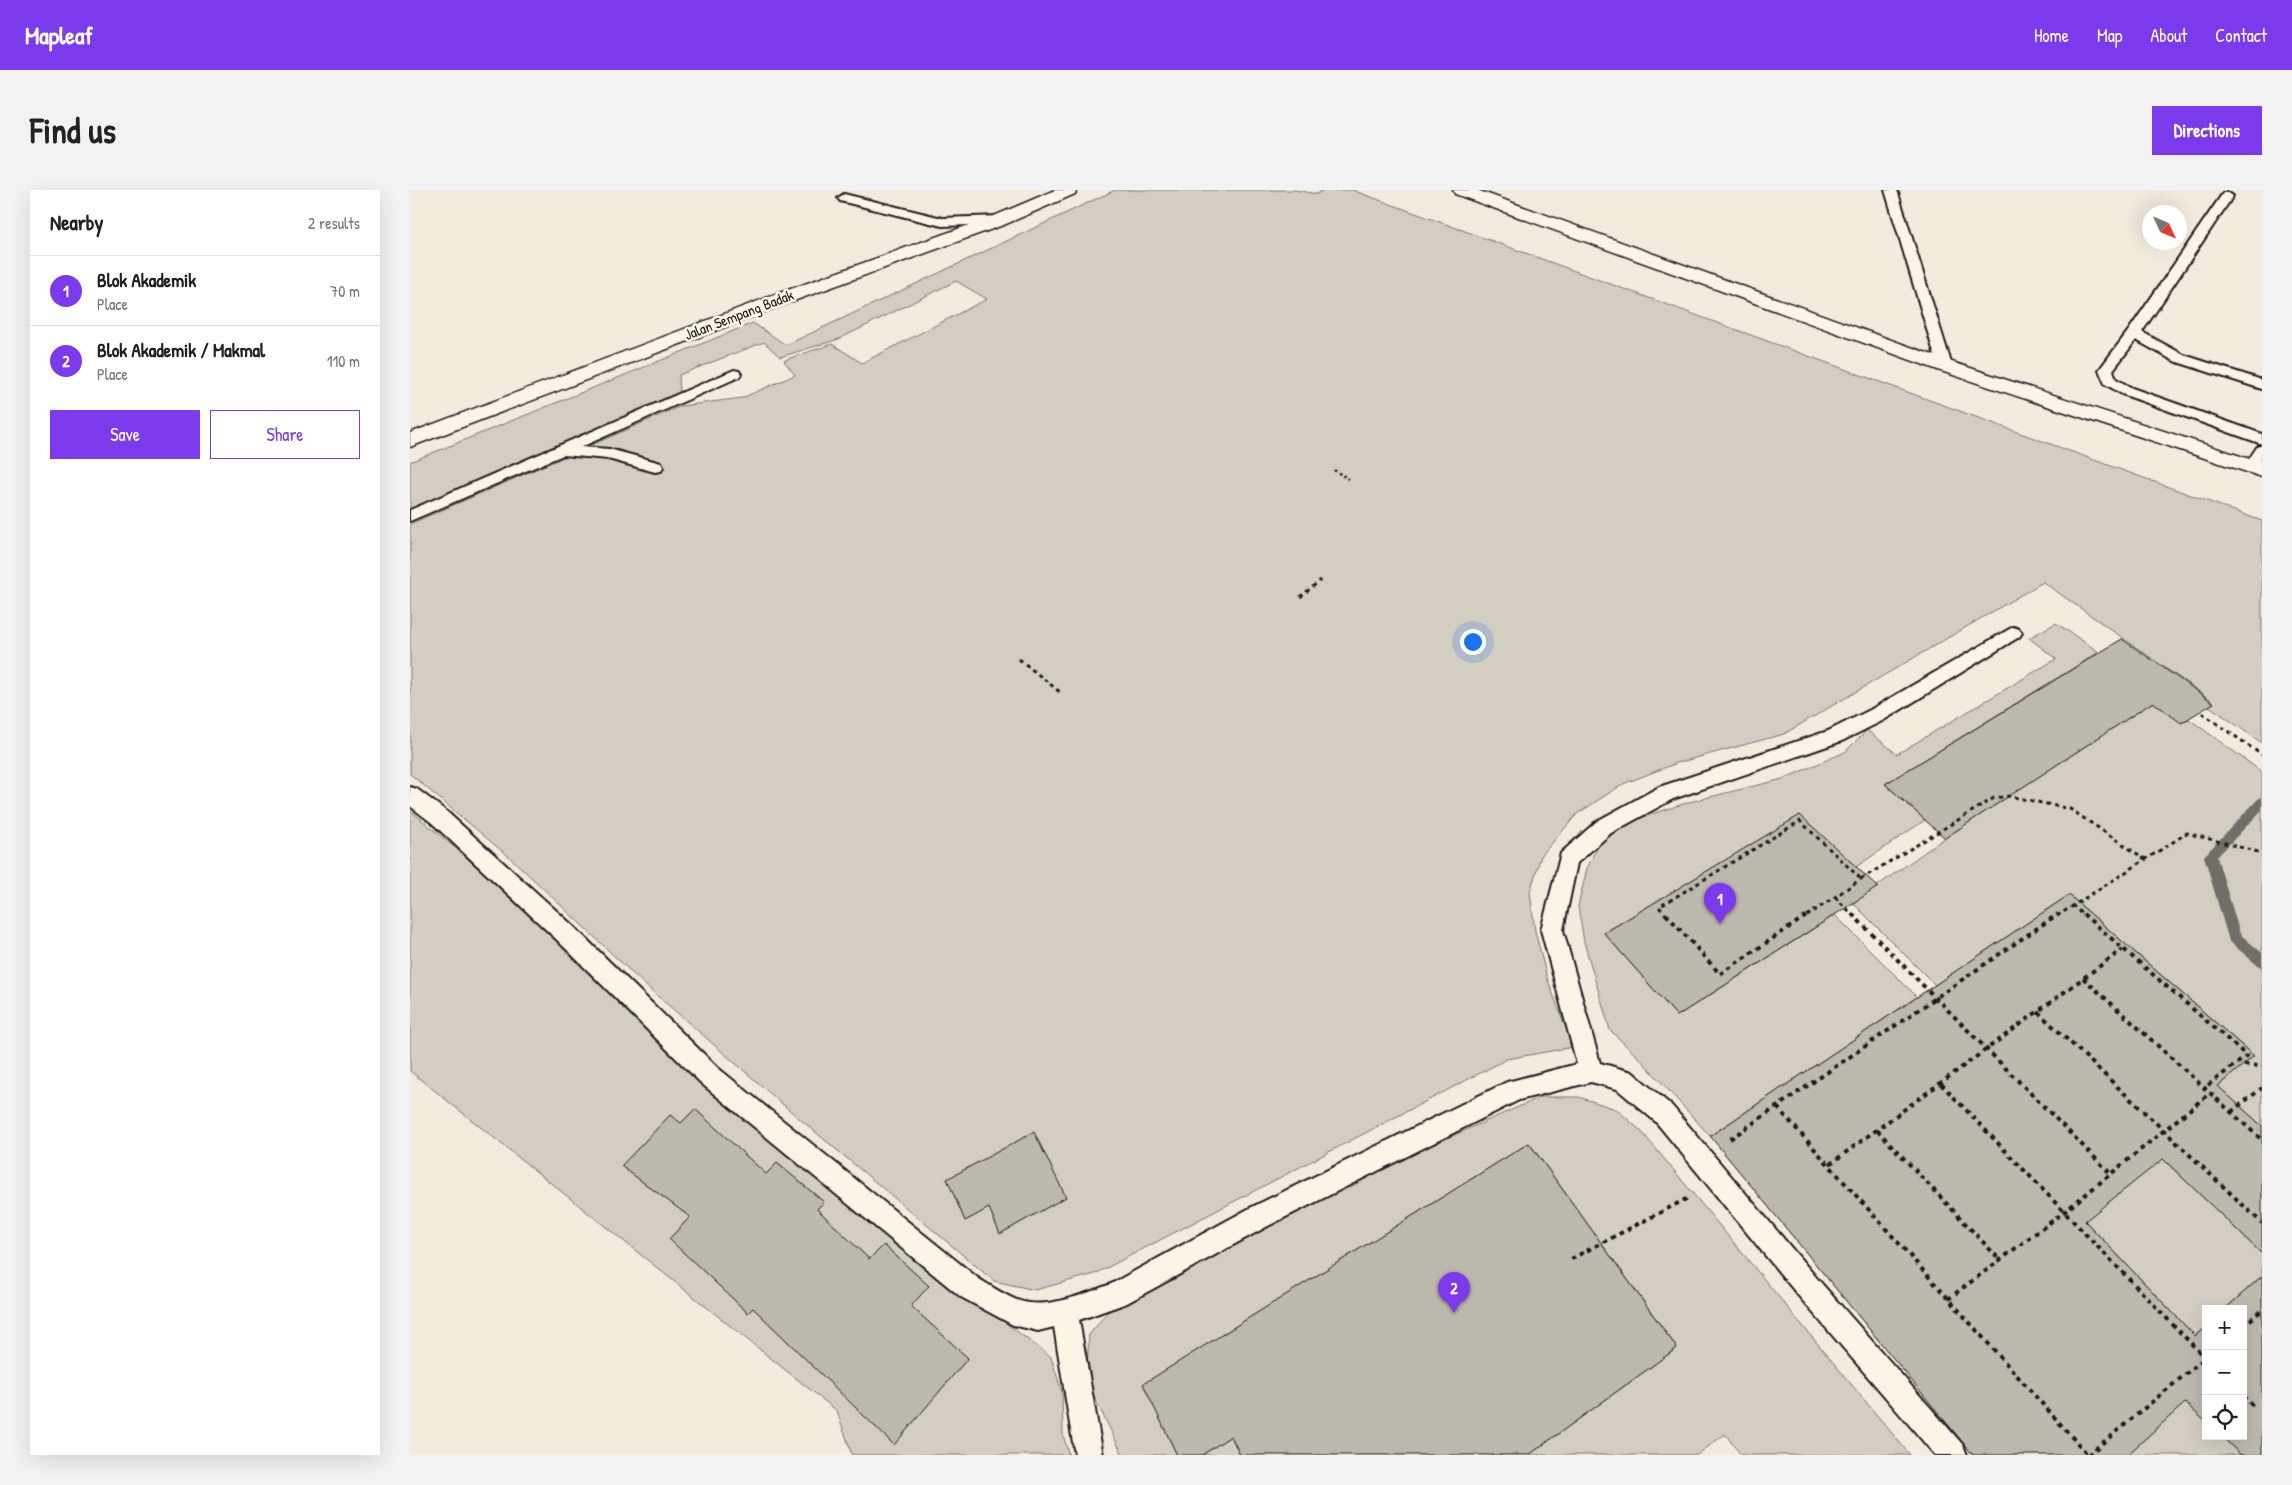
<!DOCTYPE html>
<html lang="en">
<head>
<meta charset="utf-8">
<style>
  body { margin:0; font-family:"Patrick Hand",sans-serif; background:#f2f2f2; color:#222 }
  .controls { position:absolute; right:15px; bottom:15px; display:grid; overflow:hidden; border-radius:0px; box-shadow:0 5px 20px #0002 }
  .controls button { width:45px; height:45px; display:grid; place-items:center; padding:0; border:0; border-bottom:1px solid #e0e0e0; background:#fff; color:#222; font:25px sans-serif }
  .compass { position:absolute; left:1732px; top:15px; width:45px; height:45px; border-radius:50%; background:#fff; box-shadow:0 5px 20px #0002; rotate:134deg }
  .you { position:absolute; left:1062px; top:451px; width:18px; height:18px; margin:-12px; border:4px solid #fff; border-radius:50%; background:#1a73e8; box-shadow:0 0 0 8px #1a73e833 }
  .badge { display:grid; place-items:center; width:32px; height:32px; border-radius:50%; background:#7c3aed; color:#fff; font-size:16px; font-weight:700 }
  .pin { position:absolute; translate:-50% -41px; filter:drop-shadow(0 1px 2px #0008) }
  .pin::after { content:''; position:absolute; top:26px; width:18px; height:15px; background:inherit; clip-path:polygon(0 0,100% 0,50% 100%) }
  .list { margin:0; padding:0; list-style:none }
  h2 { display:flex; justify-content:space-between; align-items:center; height:65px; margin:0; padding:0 20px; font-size:21px }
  h2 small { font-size:16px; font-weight:400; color:#767676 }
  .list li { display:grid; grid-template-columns:32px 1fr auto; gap:15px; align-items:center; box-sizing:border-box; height:70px; padding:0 20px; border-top:1px solid #e0e0e0 }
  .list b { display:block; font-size:19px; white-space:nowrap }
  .list p { margin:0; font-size:16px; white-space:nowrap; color:#767676 }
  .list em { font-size:16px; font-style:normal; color:#767676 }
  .actions { display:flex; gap:10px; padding:15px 20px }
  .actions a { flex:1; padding:11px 0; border:1px solid #7c3aed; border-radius:0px; text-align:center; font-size:18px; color:#7c3aed }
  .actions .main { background:#7c3aed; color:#fff }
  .icon { flex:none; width:28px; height:28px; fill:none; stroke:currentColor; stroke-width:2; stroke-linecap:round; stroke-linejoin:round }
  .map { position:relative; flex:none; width:1852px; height:1265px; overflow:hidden; border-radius:0px }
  header { display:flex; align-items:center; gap:30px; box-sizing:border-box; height:70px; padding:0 25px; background:#7c3aed; color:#fff }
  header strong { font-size:24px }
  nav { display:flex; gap:28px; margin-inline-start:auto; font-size:18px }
  .intro { display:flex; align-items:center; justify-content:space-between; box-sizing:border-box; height:120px; padding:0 30px }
  h1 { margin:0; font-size:35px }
  .button { padding:12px 22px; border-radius:0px; background:#7c3aed; color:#fff; font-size:18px; font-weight:700 }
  main { display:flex; gap:30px; padding:0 30px }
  aside { flex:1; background:#fff; border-radius:0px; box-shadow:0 5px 20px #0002 }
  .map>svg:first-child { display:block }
</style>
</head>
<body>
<header>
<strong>Mapleaf</strong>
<nav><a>Home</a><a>Map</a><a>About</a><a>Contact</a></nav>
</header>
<div class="intro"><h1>Find us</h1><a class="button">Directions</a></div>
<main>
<aside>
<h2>Nearby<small>2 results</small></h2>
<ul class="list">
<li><span class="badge">1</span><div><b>Blok Akademik</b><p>Place</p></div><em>70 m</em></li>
<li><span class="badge">2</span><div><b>Blok Akademik / Makmal</b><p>Place</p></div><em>110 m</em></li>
</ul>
<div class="actions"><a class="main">Save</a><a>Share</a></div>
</aside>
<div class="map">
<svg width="1852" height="1265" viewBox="0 0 1852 1265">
  <rect width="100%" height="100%" fill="#f3ecdd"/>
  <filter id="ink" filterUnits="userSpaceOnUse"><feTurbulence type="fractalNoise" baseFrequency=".02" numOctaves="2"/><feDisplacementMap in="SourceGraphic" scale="10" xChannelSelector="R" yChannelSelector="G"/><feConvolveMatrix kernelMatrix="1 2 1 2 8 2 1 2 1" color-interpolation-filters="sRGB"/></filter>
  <g filter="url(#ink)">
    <g fill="#d3cec1" stroke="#78756e">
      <polygon points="705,0 885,0 907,4 913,0 942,0 1852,331 1852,553 1799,516 1804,512 1633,392 1374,544 1267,573 1213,594 1167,624 1131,666 1120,702 1125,741 1137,788 1163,857 1097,869 685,1084 625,1100 584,1091 391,930 235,795 104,671 0,584 0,334 271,216 332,208 385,185 374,171 380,168 422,154 452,173 577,109 546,91 429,149 370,167 354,152 269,185 270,205 0,321 0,272 343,133 376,155"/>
      <polygon points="1646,433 1689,462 1475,594 1515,630 1446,677 1311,673 1194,743 1267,826 1425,725 1507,807 1300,946 1232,871 1200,840 1174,752 1168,716 1177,678 1189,653 1224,630 1279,612 1373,589 1435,562 1457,540 1487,564 1646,469 1619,448"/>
      <polygon points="1743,512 1772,533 1779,529 1852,582 1852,936 1807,896 1844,866 1659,705 1525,795 1443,713 1536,647"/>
      <polygon points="0,620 129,728 273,874 539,1099 596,1133 641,1167 652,1202 653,1245 659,1265 442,1265 427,1221 0,881"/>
      <polygon points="1131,907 1169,907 1206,919 1231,941 1500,1265 1331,1265 1315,1244 1287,1265 1119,1265 1267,1158 1119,953 734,1194 767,1265 713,1265 676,1191 679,1145 699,1120 951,986"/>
      <polygon points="1752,968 1852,1064 1852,1086 1815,1119 1796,1119 1796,1136 1785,1146 1674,1030"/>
      <polygon points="1796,1193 1796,1246 1813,1246 1831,1265 1717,1265"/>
      <polygon points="821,1246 830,1265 792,1265"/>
    </g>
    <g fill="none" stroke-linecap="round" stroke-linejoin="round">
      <polygon fill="#716e68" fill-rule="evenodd" points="1852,607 1852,620 1807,667 1830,744 1852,763 1852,777 1847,775 1819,751 1794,666 1848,609"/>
    </g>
    <g fill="#beb9ae" stroke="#1c1c1c">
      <polygon points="1712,449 1804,513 1771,533 1743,512 1535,648 1475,594"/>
      <polygon points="1390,625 1468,697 1267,826 1194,743"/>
      <polygon points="1659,705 1844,866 1808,896 1852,936 1852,1064 1753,969 1675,1031 1785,1146 1796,1136 1796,1232 1775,1213 1717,1265 1563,1265 1300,946"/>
      <polygon points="285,919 356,984 367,973 414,1012 407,1019 459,1069 474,1055 519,1096 501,1116 558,1168 484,1255 343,1118 338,1123 259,1049 280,1027 211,976 260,925 271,933"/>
      <polygon points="624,942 656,1007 590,1044 579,1018 555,1031 537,989"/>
      <polygon points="1119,953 1267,1158 1119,1265 830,1265 821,1246 792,1265 767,1265 733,1194"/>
      <polygon points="1852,1086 1852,1265 1831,1265 1811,1246 1833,1246 1833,1119 1815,1119"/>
    </g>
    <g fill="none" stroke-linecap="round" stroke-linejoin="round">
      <g stroke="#1c1c1c" stroke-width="4">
        <g id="service">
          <polygon points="1475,0 1487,0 1542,176 1540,179 1535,180 1528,176"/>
          <polygon points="1817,2 1823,6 1732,142 1774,165 1852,190 1852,199 1764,171 1726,150 1703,180 1706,189 1722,198 1852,244 1852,254 1712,204 1695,194 1689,180 1719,140 1813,3"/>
          <polygon points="434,4 532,28 590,26 596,30 590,34 532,36 430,11 428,8"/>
          <polygon points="324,180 329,181 331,184 329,187 171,257 199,259 251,273 253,277 251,281 245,282 198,269 153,265 0,331 0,320"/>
          <path d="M 1852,255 C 1852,266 1852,279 1842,282 L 1836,281 L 1834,277 L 1847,257 Z"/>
          <path d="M 1603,437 L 1609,439 L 1612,443 L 1609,447 L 1474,530 L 1432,551 L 1263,609 L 1201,643 L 1167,673 L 1153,740 L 1190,873 L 1222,882 L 1262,916 L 1405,1086 L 1553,1255 L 1557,1265 L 1525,1265 L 1387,1104 L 1246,932 L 1207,899 L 1181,892 L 1109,910 L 858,1036 L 717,1113 L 669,1130 L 693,1265 L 665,1265 L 644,1137 L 628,1141 L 603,1135 L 551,1107 L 292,894 L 145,748 L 22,633 L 0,616 L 0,597 L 7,599 L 36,621 L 161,734 L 308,878 L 569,1089 C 581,1096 594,1105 607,1110 C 635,1121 674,1104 701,1094 L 840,1018 L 1097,892 L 1167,874 L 1131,740 L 1151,663 L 1187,631 L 1249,597 L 1418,541 L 1460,520 Z"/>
        </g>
      </g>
      <g stroke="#1c1c1c" stroke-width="3">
        <g id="minor">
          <polygon points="645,0 667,0 665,4 596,34 378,113 0,257 0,243 364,105 584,26"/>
          <polygon points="1043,0 1067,0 1542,172 1852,273 1852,287 1528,180 1045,4"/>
        </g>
      </g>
      <polyline stroke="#1c1c1c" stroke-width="2.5" stroke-dasharray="2.5 2.5" stroke-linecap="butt" points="924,280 940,290"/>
      <g stroke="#1c1c1c" stroke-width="3" stroke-dasharray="4 4" stroke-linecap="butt">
        <polyline points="890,407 911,390"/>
        <polyline points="609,469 651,503"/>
        <polyline points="1792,523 1852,565"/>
        <polyline points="1451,689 1584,608 1599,606 1660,619 1735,669"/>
        <polyline points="1425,707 1444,726"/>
        <polyline points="1662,715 1674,726"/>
        <polyline points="1257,726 1249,717 1390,631 1451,689"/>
        <polyline points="1397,726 1451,689"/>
        <polyline points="1647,726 1777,643 1852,663"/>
      </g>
      <g stroke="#1c1c1c" stroke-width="4" stroke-dasharray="4.5 4.5" stroke-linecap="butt">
        <polyline points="1256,724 1310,784 1399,724"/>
        <polyline points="1442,724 1700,983"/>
        <polyline points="1673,724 1837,866 1794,898"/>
        <polyline points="1673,788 1852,950"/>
        <polyline points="1628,822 1852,1033"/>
        <polyline points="1834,875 1852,876"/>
        <polyline points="1531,894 1796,1169"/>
        <polyline points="1367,917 1678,1265"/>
        <polyline points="1821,922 1852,898"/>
        <polyline points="1467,940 1590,1070"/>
        <polyline points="1320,949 1648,724"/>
        <polyline points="1420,974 1713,759"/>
        <polyline points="1161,1069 1278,1008"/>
        <polyline points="1538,1109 1654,1022 1800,903"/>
        <polyline points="1833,1136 1852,1120"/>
        <polyline points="1833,1206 1844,1217"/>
        <polyline points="1678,1265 1795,1168"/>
      </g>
      <use href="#service" fill="#fcf5e5" fill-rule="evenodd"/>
      <use href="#minor" fill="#fcf5e5" fill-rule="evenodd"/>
    </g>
  </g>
  <g text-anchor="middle" stroke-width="5" stroke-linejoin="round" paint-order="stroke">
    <g font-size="15" fill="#1c1c1c" stroke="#fcf5e5">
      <text transform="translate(329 125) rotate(-21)" y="5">Jalan Sempang Badak</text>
    </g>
  </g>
</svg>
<div class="controls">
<button>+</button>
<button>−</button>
<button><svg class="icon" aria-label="locate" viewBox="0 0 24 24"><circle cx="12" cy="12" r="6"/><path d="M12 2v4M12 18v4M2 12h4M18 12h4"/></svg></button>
</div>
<svg class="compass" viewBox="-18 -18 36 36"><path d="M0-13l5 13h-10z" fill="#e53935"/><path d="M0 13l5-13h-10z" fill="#767676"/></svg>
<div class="you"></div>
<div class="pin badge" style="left:1310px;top:734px">1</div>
<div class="pin badge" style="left:1044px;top:1123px">2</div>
</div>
</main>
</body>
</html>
